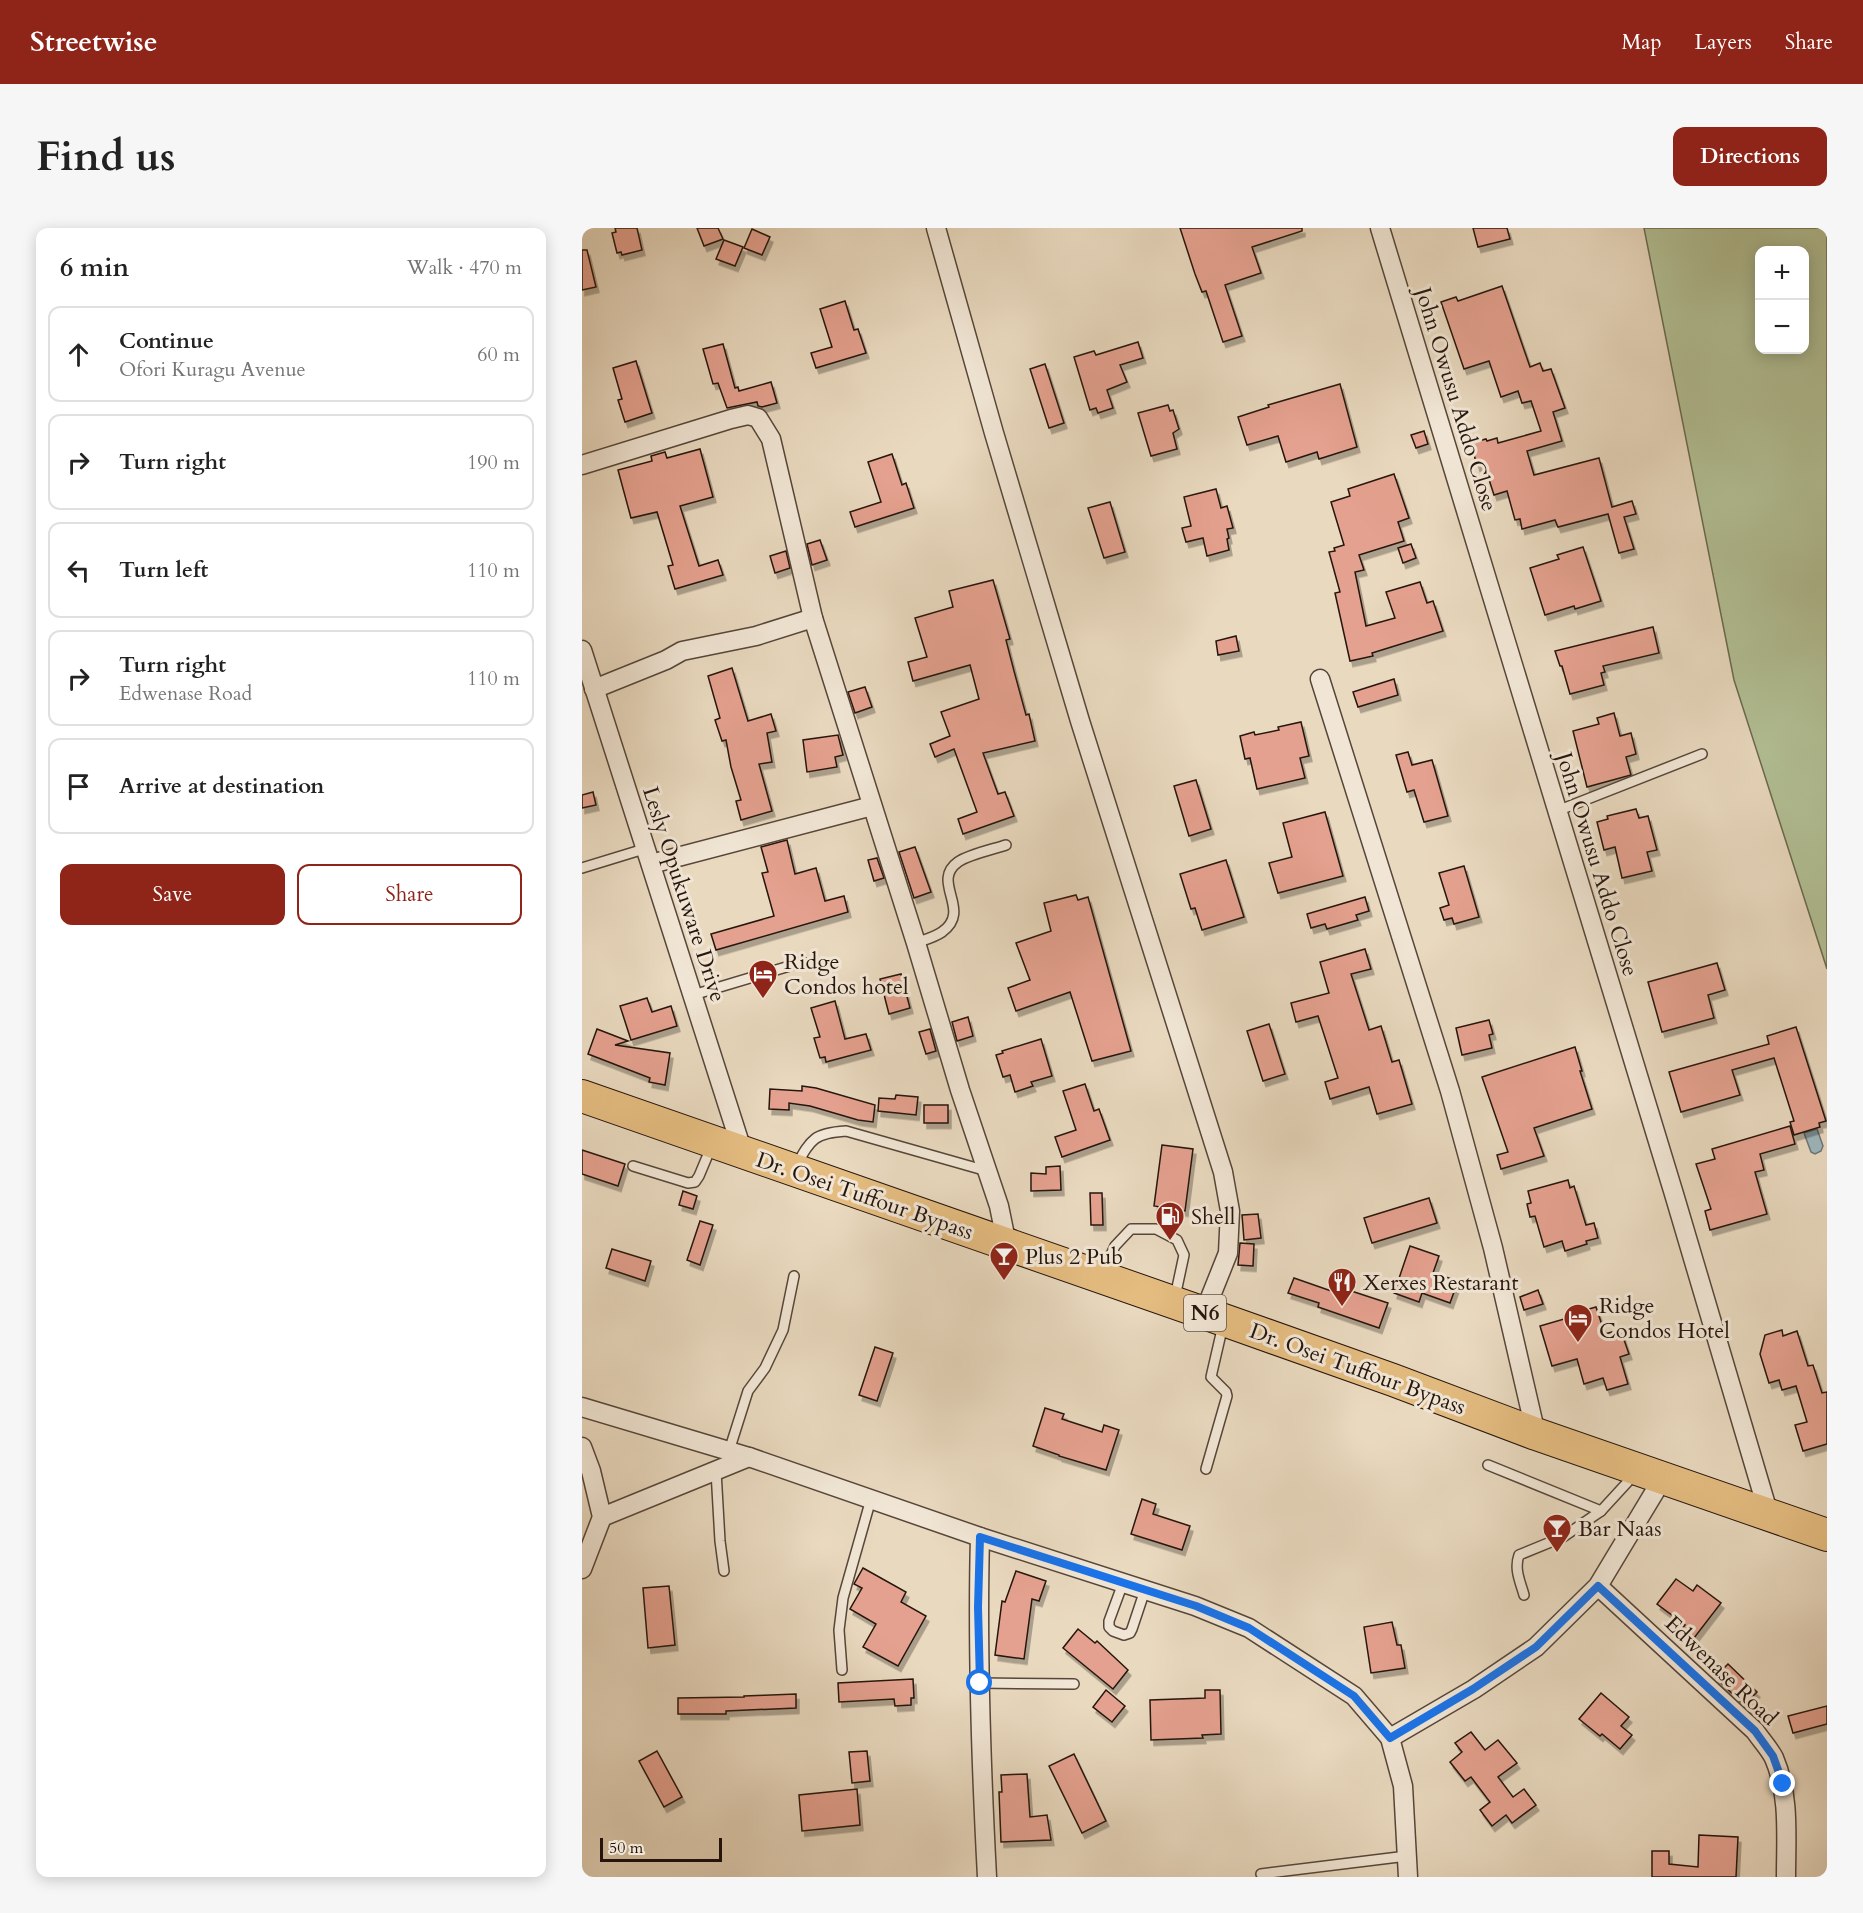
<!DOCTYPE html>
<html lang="en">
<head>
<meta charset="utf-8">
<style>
  body { margin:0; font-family:Cardo,serif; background:#f6f6f6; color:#222 }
  .controls { position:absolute; right:18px; top:18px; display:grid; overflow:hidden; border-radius:12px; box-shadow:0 3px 15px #0003 }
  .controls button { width:54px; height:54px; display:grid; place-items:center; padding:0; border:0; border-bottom:2px solid #e0e0e0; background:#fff; color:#222; font:30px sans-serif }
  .scale { position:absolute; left:18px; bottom:15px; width:122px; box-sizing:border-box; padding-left:6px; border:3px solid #25150d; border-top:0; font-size:16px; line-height:21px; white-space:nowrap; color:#25150d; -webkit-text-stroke:4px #f1e6d5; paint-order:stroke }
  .stop { position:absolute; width:18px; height:18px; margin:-14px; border:4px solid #1a73e8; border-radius:50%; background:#fff }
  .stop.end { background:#1a73e8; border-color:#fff; box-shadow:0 2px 6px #0008 }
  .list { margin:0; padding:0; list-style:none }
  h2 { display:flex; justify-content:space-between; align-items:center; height:78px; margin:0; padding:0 24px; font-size:26px }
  h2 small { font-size:20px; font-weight:400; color:#767676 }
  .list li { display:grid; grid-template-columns:39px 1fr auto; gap:18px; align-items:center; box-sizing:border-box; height:96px; margin:0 12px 12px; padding:0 12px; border:2px solid #e0e0e0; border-radius:12px }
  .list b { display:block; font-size:22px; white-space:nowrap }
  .list p { margin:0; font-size:20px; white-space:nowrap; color:#767676 }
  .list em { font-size:20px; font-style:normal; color:#767676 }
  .actions { display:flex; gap:12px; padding:18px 24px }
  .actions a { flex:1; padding:14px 0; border:2px solid #8f2418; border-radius:12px; text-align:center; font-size:21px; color:#8f2418 }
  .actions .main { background:#8f2418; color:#fff }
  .icon { flex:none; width:33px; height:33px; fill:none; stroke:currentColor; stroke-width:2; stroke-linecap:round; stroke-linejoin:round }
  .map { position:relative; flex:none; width:1245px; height:1649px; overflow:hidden; border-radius:12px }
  header { display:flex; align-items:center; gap:36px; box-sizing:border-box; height:84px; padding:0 30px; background:#8f2418; color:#fff }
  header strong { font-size:28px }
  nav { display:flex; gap:33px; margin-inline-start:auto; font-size:21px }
  .intro { display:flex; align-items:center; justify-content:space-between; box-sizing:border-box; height:144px; padding:0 36px }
  h1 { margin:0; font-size:42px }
  .button { padding:15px 27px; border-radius:12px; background:#8f2418; color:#fff; font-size:21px; font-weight:700 }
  main { display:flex; gap:36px; padding:0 36px }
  aside { flex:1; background:#fff; border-radius:12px; box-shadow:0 3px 15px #0003 }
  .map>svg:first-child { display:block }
</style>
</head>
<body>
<header>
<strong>Streetwise</strong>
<nav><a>Map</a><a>Layers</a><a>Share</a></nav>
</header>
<div class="intro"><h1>Find us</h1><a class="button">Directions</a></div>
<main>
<aside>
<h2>6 min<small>Walk · 470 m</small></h2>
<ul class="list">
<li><svg class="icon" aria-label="ahead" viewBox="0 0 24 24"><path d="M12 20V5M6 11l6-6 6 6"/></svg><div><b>Continue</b><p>Ofori Kuragu Avenue</p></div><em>60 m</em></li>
<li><svg class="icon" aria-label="right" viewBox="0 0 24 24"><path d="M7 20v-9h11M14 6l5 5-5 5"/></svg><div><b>Turn right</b></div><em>190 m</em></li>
<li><svg class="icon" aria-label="left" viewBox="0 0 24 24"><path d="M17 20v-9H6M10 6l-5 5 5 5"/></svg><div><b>Turn left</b></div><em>110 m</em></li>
<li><svg class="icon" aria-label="right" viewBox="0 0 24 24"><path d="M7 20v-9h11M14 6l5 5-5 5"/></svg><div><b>Turn right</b><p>Edwenase Road</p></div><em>110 m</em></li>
<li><svg class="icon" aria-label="arrive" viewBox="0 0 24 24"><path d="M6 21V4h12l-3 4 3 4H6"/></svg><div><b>Arrive at destination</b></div></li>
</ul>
<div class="actions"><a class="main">Save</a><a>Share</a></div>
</aside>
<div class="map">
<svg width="1245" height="1649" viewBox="0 0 1245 1649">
  <defs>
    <filter id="shadow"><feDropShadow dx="3" dy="5.5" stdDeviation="0" flood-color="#0004"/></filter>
  </defs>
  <rect width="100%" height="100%" fill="#e9d9bf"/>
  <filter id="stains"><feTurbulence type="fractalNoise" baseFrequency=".00333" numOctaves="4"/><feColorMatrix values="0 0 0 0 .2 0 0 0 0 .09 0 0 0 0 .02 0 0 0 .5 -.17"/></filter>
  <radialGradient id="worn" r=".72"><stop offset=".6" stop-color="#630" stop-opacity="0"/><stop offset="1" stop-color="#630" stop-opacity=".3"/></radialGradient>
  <path fill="#b2c095" stroke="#6c6a51" stroke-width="1.5" fill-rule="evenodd" d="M 1062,0 L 1245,0 L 1245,741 L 1152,452 ZM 1178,22 L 1222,22 L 1222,122 L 1178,122 Z"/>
  <polygon fill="#9db7bd" stroke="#6d7677" stroke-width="1.5" points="1235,901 1241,918 1239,923 1233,926 1229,924 1222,905"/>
  <g fill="#e5a18f" stroke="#25150d" stroke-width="1.5" filter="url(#shadow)">
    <polygon points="33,0 55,0 60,22 40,27 39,24 35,25 30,5 34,4"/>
    <polygon points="115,0 136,0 141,11 122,18"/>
    <polygon points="598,0 720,0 720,3 670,19 679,45 643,57 660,108 641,114 624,63 620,64 613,46"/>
    <polygon points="891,0 925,0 928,11 896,19"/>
    <polygon points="170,1 188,9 180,27 162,20"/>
    <polygon points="142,12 161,19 153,38 134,31"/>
    <polygon points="0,22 5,22 14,59 0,62"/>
    <polygon points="920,58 948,139 958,135 961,143 969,141 983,180 971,184 980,213 945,223 952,247 1017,230 1030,279 1050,273 1054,286 1042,289 1052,321 1037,325 1026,286 976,299 973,292 940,301 938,291 933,292 925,263 912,267 902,236 895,238 889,215 904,211 905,213 915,210 916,215 959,203 949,173 940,175 936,163 919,169 907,133 882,141 859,74 874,69 876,73"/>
    <polygon points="263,73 272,102 276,101 284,125 234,140 229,125 250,119 238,81"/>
    <polygon points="556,114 561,130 538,137 545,154 525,162 531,180 516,185 514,180 508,182 492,129 512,123 514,127"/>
    <polygon points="141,116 153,160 156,159 157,163 189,154 195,175 180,179 176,178 175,174 145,180 136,155 131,156 121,121"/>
    <polygon points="54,133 70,185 43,194 36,172 40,171 31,140"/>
    <polygon points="463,136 482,195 467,200 448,141"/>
    <polygon points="758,156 775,219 737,231 735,224 704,234 696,208 665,217 656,189 687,179 686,177"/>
    <polygon points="586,177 588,183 591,182 597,201 591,205 595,221 569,228 556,185"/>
    <polygon points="842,203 846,216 834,220 829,207"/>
    <polygon points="118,221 131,269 98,278 117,338 136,332 141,347 93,361 86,338 91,337 75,284 49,290 36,242 70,233 69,228 83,224 85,230"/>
    <polygon points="310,226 320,257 324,255 332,280 273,299 268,284 299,274 286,234"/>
    <polygon points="812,246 827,290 816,294 822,313 777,327 782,342 773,344 784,398 813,390 804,364 838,354 845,375 851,373 861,403 790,425 791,428 768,433 753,365 758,364 747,324 753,323 752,320 762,317 749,274 768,268 766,261"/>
    <polygon points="634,261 639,280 645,278 651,300 645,301 647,310 645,311 647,322 625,328 621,310 604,314 600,300 609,298 602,269"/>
    <polygon points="528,274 543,324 522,330 506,280"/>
    <polygon points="238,312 245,332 230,337 225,316"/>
    <polygon points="829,316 834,330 821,335 816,320"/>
    <polygon points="1001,319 1019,373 993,381 992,378 963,387 948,340 977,331 975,327"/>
    <polygon points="204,323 208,340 193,345 188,328"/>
    <polygon points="411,352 428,411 424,412 432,443 444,487 447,486 453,513 401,525 416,566 423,564 432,588 381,606 376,591 395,584 372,521 353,529 348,516 368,508 359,484 397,471 388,437 331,453 326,434 345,429 333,390 371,379 367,363"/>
    <polygon points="1071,399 1077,425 1021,438 1023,444 1019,445 1022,457 988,466 980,438 978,438 973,423"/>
    <polygon points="654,408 657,423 636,427 634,413"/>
    <polygon points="150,440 166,493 189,486 194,503 185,505 190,534 177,536 190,583 159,592 154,573 159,572 149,539 144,512 140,513 133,492 138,490 126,448"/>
    <polygon points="812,451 816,467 776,479 771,464"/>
    <polygon points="283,459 290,479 273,485 266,464"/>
    <polygon points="1032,485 1038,508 1049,505 1054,526 1044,529 1049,547 1005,559 991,503 1017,496 1015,490"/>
    <polygon points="719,494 727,528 718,530 723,550 675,561 668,530 663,531 658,508 672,504 673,507 697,502 696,499"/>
    <polygon points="256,507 261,527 253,529 255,539 225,544 221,512"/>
    <polygon points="826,524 830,537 850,532 866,588 842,594 832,562 825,564 814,527"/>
    <polygon points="614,552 629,601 607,608 592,558"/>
    <polygon points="11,564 14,577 0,580 0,567"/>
    <polygon points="1054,581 1057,590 1066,588 1075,622 1065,624 1070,643 1040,650 1033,619 1022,622 1015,594 1026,591 1025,588"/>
    <polygon points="743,584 761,648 696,665 687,635 710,629 701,595"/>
    <polygon points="205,612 213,646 234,640 243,673 262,668 266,684 134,722 129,706 192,688 180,645 186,644 179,619"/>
    <polygon points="333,619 349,664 332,670 317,624"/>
    <polygon points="295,630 302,650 292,653 286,632"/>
    <polygon points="644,632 662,689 620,702 613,680 609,681 598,646"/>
    <polygon points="882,638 897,689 872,696 870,690 862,692 858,680 867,677 857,645"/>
    <polygon points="494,667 496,672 506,669 549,823 510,833 488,764 434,783 426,760 448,752 434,715 469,703 462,675"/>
    <polygon points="783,669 787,683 774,687 776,692 745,701 743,696 729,700 725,686"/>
    <polygon points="783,721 789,741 769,746 787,802 799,798 810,834 817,832 830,876 795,886 787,859 748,871 743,854 756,850 736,788 714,794 709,775 747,765 738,734"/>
    <polygon points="1135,735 1143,762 1126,767 1132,790 1080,804 1066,754"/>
    <polygon points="319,746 328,780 307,786 298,751"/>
    <polygon points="65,770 70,784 89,778 95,798 49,812 38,778"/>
    <polygon points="253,773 263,811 284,806 289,822 244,834 243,829 238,830 232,810 238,809 229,780"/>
    <polygon points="386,789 391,808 375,813 370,794"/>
    <polygon points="907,792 911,806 907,807 910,820 880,827 874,800"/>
    <polygon points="687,796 703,846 681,853 665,803"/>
    <polygon points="1214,799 1244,893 1237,895 1238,899 1212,907 1208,894 1212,893 1192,830 1150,842 1158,867 1099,884 1087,844 1187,816 1185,808"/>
    <polygon points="15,801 46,813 33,817 88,825 83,857 67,854 68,850 6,826"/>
    <polygon points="348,801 354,823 344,826 337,804"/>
    <polygon points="459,811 470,848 449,854 451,858 433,864 428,847 421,849 414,827 421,825 420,823"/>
    <polygon points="993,819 1000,843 998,843 1010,881 952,900 962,928 919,941 915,927 926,924 900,849"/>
    <polygon points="503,856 512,883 517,881 528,912 480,929 473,909 494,902 481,863"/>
    <polygon points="220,858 234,860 293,877 291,894 276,892 228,878 207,875 207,882 187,881 188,861 220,863"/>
    <polygon points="314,867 336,869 334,887 296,883 297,870 313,871"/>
    <rect x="342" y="877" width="24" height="18"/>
    <polygon points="1208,898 1213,916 1178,926 1182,942 1173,944 1185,986 1128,1002 1123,983 1129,981 1114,936 1133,931 1130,921"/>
    <polygon points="580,917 611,921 603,983 572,978"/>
    <polygon points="0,922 43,936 36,958 0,946"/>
    <polygon points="478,938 479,962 449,963 449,945 464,946 464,939"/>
    <polygon points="986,952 988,960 992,958 1004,997 1012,995 1016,1010 1004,1013 1005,1016 983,1023 980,1013 962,1019 953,988 948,989 945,976 949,975 946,963"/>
    <polygon points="101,963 115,968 111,981 97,977"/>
    <polygon points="508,965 520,965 521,997 509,997"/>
    <polygon points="847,970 855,995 790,1015 782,990"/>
    <polygon points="676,986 679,1010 662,1012 660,987"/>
    <polygon points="118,993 131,997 118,1037 105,1032"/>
    <polygon points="658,1015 672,1016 671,1038 656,1037"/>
    <polygon points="828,1018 857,1028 851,1045 876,1053 868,1075 840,1065 837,1074 812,1065"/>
    <polygon points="30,1021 69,1033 63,1053 24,1040"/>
    <polygon points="712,1050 755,1065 757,1059 806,1075 797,1100 736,1079 737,1075 706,1065"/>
    <polygon points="956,1062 961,1076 942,1082 938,1069"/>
    <polygon points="1014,1079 1023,1106 1030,1104 1032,1109 1040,1106 1047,1126 1038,1129 1046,1156 1025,1162 1021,1150 1002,1156 995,1131 970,1138 958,1098 996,1087 996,1084"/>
    <polygon points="1200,1102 1201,1108 1215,1103 1226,1138 1231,1137 1240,1165 1245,1164 1245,1216 1221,1223 1213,1197 1225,1194 1214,1158 1200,1162 1197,1152 1187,1155 1178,1126 1183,1107"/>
    <polygon points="293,1119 311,1125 295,1173 277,1167"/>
    <polygon points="463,1180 482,1186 480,1191 520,1204 522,1197 537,1202 524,1242 477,1228 477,1227 451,1218"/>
    <polygon points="560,1271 574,1276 571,1286 608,1298 600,1322 549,1306"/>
    <polygon points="281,1340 324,1364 319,1374 344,1388 316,1438 281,1419 294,1396 268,1381 280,1360 272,1356"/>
    <polygon points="434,1343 464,1353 457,1373 450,1371 442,1431 413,1427 420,1373 423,1374"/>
    <polygon points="1094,1351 1111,1363 1115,1357 1139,1375 1112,1410 1100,1401 1103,1397 1075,1376"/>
    <polygon points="87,1358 93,1417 66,1420 61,1360"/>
    <polygon points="810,1394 815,1417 819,1417 823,1440 789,1445 782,1399"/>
    <polygon points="496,1401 513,1415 515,1413 546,1442 531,1461 481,1420"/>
    <polygon points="1146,1436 1175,1464 1162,1477 1133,1449"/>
    <polygon points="331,1451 332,1470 329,1470 329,1477 313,1478 312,1471 257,1474 256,1455"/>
    <polygon points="524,1462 543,1478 530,1494 511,1479"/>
    <polygon points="623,1462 638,1462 639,1506 620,1507 621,1510 569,1512 568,1472 623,1470"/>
    <polygon points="1019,1465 1047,1489 1039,1498 1050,1507 1038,1521 1020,1506 1018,1508 997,1491"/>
    <polygon points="214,1466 214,1480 144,1483 144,1486 96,1486 96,1470 162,1469 162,1468"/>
    <polygon points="1245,1478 1245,1496 1211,1505 1206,1488"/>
    <polygon points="889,1504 903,1522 916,1512 935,1535 916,1549 931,1569 942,1561 954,1577 930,1595 924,1587 910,1598 898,1582 908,1574 889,1549 883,1553 868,1534 880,1524 873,1515"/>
    <polygon points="75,1523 100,1569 82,1579 57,1533"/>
    <polygon points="285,1523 288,1553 270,1555 267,1524"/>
    <polygon points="492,1526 524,1593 500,1605 467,1538"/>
    <polygon points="445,1546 448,1589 465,1587 469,1612 419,1614 417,1564 420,1564 419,1547"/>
    <polygon points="275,1561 278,1597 220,1603 217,1567"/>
    <polygon points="1117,1607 1156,1609 1154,1649 1070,1649 1070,1623 1087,1623 1087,1636 1116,1639"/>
  </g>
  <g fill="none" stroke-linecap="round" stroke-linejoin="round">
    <g stroke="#56463a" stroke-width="12">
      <g id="lane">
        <polyline points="975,583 1120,526"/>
        <polyline points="0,640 62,621"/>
        <path d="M 334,715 C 342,712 353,709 360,704 C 391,682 348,654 376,634 C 385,627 412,621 424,617"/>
        <polyline points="111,767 221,734"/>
        <polyline points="51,938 106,955 113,954 117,948 130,917"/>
        <path d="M 214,938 C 229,911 232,905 264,903 L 405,943"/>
        <polyline points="521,1044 533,1018 549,1001 574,1001 595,1012 602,1027 593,1069"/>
        <polyline points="147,1223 166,1163 183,1140 201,1102 212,1048"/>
        <polyline points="906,1237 1019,1283"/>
        <polyline points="624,1241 645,1168 644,1164 629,1149 641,1097"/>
        <polyline points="134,1243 138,1313 142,1343"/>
        <polyline points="541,1355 527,1393 527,1399 531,1403 542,1407 548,1405 550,1401 563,1362"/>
        <path d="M 942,1367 C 938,1353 932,1341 937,1327 L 981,1309 L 1019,1283 L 1053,1246"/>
        <polyline points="260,1442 257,1402 261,1370 289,1271"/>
        <polyline points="398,1455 492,1456"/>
        <polyline points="679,1646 825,1628"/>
      </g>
    </g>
    <g stroke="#56463a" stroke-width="21">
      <g id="street">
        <polyline points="354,0 412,205 498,493 641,944 648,983 646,1025 622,1085"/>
        <polyline points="798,0 1092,966 1187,1287"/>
        <polyline points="0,237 149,191 166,187 176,190 189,211 231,390 334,715 378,862 417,978 425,1017"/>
        <polyline points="0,422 161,925"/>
        <polyline points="738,451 868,863 911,1020 954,1206"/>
        <polyline points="12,461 84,432 100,423 174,408 231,390"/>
        <polyline points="69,636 290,578"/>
        <polyline points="0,1179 167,1229 398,1309 613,1378 667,1400 772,1468 808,1510 821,1558 826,1649"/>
        <polyline points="0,1219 9,1243 20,1289 0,1341"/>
        <polyline points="20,1289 167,1229"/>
        <path d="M 398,1309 C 395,1422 399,1536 405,1649"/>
        <path d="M 1016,1358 L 1173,1503 C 1179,1512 1187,1520 1192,1530 C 1208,1567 1204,1609 1204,1649"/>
        <polyline points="808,1510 892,1461 954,1419 1016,1358 1081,1250"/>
      </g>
    </g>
    <g stroke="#25150d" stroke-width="34">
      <polyline id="highway" points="0,868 622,1085 811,1152 954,1206 1245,1307"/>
    </g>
    <use href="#lane" stroke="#f1e6d5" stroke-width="9"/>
    <use href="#street" stroke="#f1e6d5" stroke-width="18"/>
    <use href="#highway" stroke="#e4bc80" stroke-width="32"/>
  </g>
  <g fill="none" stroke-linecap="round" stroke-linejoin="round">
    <polyline stroke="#1a73e8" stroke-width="8" points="398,1455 396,1379 398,1309 614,1378 667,1400 772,1468 808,1510 891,1461 954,1419 1016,1358 1173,1503 1191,1528 1201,1556"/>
  </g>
  <defs>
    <g id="hotel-pin" transform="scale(1.5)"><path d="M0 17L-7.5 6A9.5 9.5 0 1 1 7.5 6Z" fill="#8f2418" stroke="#f1e6d5"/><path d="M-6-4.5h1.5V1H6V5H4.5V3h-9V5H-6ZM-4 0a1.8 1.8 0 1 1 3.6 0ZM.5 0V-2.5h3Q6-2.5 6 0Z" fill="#fff"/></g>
    <g id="fuel-pin" transform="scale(1.5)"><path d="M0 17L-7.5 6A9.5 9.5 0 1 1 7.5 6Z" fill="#8f2418" stroke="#f1e6d5"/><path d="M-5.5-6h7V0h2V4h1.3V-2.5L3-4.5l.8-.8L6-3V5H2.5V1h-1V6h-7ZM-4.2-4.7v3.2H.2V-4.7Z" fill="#fff"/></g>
    <g id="bar-pin" transform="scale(1.5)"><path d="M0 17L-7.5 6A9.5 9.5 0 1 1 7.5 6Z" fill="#8f2418" stroke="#f1e6d5"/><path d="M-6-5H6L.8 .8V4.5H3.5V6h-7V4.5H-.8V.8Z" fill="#fff"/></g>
    <g id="restaurant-pin" transform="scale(1.5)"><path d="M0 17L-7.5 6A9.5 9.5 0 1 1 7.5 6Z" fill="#8f2418" stroke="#f1e6d5"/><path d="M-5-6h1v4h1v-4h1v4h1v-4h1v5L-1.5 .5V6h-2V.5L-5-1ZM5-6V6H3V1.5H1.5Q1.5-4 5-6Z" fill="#fff"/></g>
  </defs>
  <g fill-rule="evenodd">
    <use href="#hotel-pin" x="181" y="746"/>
    <use href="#fuel-pin" x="588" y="988"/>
    <use href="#bar-pin" x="422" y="1028"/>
    <use href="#restaurant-pin" x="760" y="1054"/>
    <use href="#hotel-pin" x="996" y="1090"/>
    <use href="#bar-pin" x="975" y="1300"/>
  </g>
  <g text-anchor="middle" stroke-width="6" stroke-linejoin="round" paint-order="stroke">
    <rect fill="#f1e6d5" stroke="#625449" stroke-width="1.5" x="602" y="1067" width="42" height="36" rx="4.5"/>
    <g font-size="21" font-weight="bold" fill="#25150d">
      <text x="623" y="1092">N6</text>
    </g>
    <g font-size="22" fill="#25150d" stroke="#f1e6d5">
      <text transform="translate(875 171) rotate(73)" y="8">John Owusu Addo Close</text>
      <text transform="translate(1016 636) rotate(73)" y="8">John Owusu Addo Close</text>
      <text transform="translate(103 666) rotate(72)" y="8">Lesly Opukuware Drive</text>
      <text transform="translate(283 967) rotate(19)" y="8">Dr. Osei Tuffour Bypass</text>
      <text transform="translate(776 1140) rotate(20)" y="8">Dr. Osei Tuffour Bypass</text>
      <text transform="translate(1140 1442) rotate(44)" y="8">Edwenase Road</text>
    </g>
    <g font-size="22" fill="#25150d" stroke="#f1e6d5" text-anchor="start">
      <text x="202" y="741">Ridge<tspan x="202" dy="25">Condos hotel</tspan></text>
      <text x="609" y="996">Shell</text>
      <text x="443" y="1036">Plus 2 Pub</text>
      <text x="781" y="1062">Xerxes Restarant</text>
      <text x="1017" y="1085">Ridge<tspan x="1017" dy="25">Condos Hotel</tspan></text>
      <text x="996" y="1308">Bar Naas</text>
    </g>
  </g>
  <rect width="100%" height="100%" filter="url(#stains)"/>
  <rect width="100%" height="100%" fill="url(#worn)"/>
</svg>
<div class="controls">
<button>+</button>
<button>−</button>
</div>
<div class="scale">50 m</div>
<div class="stop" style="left:398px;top:1455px"></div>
<div class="stop end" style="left:1201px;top:1556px"></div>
</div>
</main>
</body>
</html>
